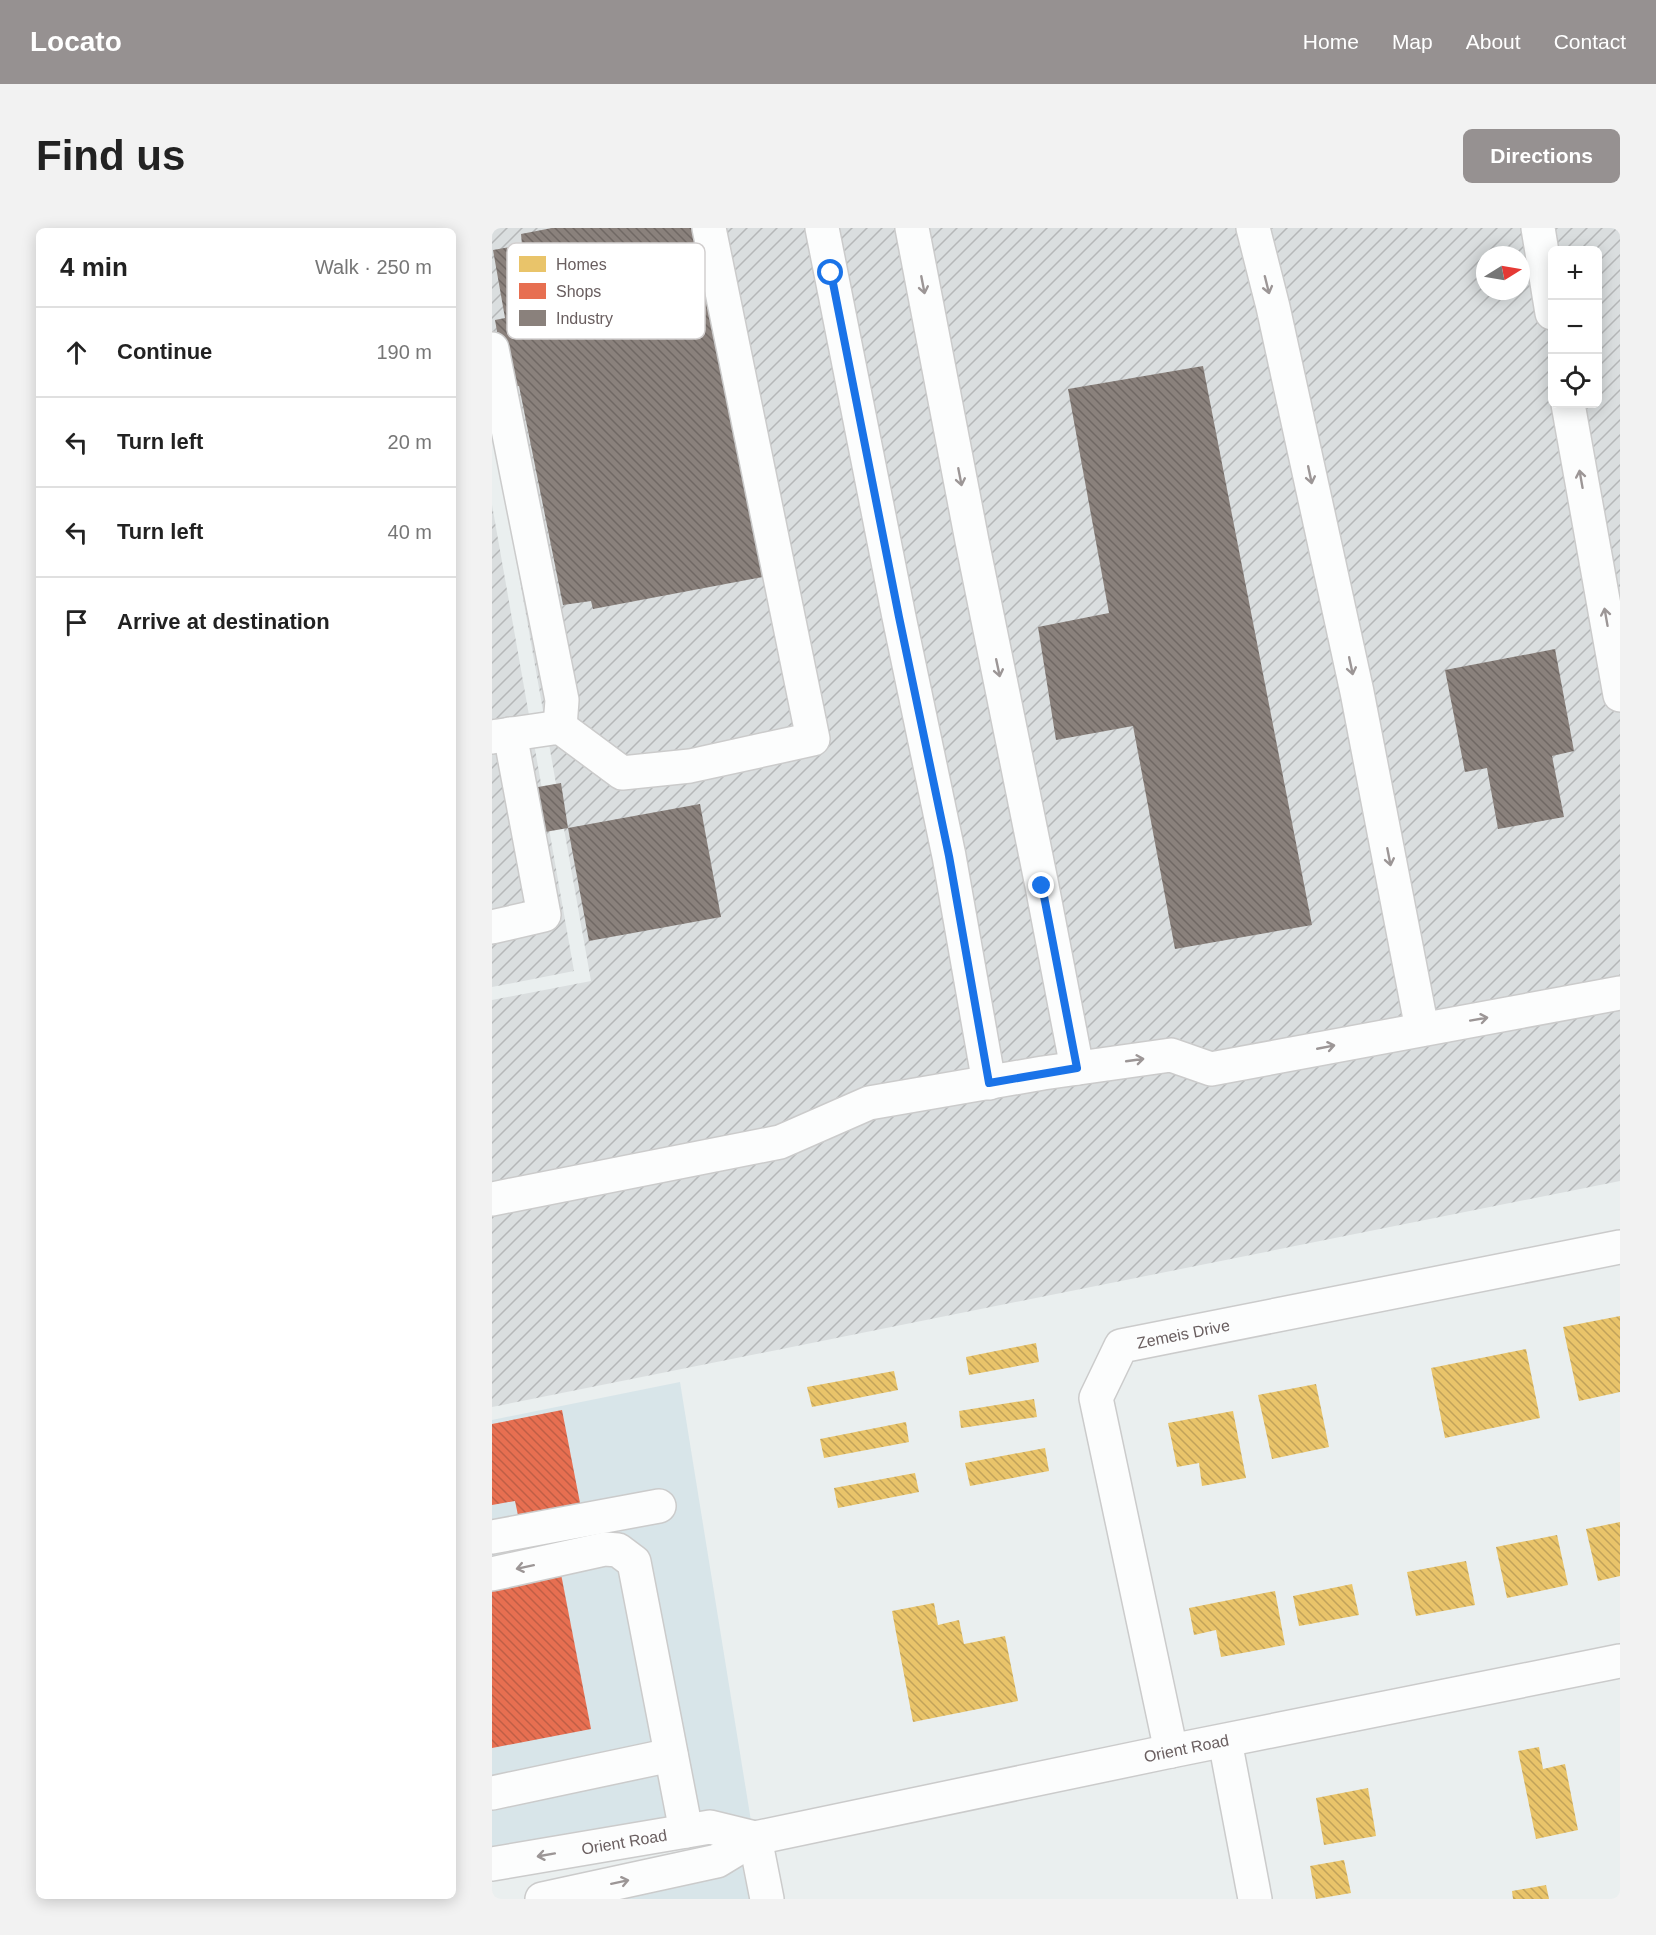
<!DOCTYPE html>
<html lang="en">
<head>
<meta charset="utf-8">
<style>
  body { margin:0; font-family:Arial,sans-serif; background:#f2f2f2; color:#222 }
  .controls { position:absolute; right:18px; top:18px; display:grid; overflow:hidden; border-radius:9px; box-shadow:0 3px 15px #0003 }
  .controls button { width:54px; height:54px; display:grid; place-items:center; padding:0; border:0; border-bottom:2px solid #e0e0e0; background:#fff; color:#222; font:30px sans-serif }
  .compass { position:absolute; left:984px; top:18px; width:54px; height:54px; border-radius:50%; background:#fff; box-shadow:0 3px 15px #0003; rotate:79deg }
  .stop { position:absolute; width:18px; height:18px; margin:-14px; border:4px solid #1a73e8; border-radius:50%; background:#fff }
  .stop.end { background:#1a73e8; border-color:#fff; box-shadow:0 2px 6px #0008 }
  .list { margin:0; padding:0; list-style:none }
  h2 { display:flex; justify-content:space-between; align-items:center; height:78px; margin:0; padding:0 24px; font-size:26px }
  h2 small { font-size:20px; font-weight:400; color:#767676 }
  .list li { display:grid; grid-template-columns:39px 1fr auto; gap:18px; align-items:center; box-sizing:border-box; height:90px; padding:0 24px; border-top:2px solid #e0e0e0 }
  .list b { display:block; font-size:22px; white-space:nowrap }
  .list em { font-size:20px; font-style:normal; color:#767676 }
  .icon { flex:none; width:33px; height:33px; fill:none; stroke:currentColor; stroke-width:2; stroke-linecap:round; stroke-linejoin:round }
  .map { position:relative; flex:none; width:1128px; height:1671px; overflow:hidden; border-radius:9px }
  header { display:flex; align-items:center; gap:36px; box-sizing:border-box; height:84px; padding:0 30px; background:#969191; color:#fff }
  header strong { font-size:28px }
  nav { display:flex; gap:33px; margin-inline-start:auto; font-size:21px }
  .intro { display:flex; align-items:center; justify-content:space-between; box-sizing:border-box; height:144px; padding:0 36px }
  h1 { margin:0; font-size:42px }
  .button { padding:15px 27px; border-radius:9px; background:#969191; color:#fff; font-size:21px; font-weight:700 }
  main { display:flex; gap:36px; padding:0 36px }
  aside { flex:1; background:#fff; border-radius:9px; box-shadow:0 3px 15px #0003 }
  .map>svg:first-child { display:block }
</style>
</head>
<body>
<header>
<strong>Locato</strong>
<nav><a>Home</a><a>Map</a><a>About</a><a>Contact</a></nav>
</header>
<div class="intro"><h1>Find us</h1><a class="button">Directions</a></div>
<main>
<aside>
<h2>4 min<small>Walk · 250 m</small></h2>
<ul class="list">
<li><svg class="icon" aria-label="ahead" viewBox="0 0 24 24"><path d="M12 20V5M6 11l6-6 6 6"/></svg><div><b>Continue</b></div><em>190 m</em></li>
<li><svg class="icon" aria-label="left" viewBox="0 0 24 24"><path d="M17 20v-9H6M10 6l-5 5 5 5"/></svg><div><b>Turn left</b></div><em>20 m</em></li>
<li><svg class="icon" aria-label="left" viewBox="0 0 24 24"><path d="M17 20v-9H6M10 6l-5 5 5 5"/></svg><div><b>Turn left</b></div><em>40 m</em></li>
<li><svg class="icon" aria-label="arrive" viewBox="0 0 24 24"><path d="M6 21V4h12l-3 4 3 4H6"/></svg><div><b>Arrive at destination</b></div></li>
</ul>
</aside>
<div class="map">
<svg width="1128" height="1671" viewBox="0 0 1128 1671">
  <defs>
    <pattern id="industrial-furrows" width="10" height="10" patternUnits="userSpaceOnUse" patternTransform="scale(1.5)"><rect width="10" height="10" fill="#dadedf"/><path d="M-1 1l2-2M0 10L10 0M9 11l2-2" fill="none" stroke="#b5b7b8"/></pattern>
    <pattern id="homes-back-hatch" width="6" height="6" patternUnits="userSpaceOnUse" patternTransform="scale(1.5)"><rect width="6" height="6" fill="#e9c46a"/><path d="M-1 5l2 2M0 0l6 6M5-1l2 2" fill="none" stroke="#c1a25a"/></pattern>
    <pattern id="shops-back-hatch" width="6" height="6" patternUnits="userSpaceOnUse" patternTransform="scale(1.5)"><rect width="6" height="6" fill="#e76f51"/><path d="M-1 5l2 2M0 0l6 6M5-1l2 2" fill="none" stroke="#bf5e46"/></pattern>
    <pattern id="industry-back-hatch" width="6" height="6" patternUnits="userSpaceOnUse" patternTransform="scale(1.5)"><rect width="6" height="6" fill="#8a817c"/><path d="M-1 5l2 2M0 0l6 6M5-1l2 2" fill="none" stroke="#706864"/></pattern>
  </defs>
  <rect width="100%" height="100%" fill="#eaefef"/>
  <g fill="#d8e5e9">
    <polygon points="188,1154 259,1593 0,1621 0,1192"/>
    <polygon points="250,1636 257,1671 121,1671"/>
  </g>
  <g fill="url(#industrial-furrows)" fill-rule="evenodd">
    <path d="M 0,0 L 1128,0 L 1128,953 L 0,1179 L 0,772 L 99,753 L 0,195 ZM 1060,22 L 1106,22 L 1106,176 L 1060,176 ZM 993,27 L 1029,27 L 1029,63 L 993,63 Z"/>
    <polygon points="0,277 82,743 0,759"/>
  </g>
  <g fill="url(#homes-back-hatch)">
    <polygon points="1128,1088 1128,1164 1087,1173 1071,1099"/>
    <polygon points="544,1115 547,1134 477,1147 474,1129"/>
    <polygon points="1034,1121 1048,1190 953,1210 939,1140"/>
    <polygon points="402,1143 406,1162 320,1179 315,1159"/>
    <polygon points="824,1156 837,1219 780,1231 766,1167"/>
    <polygon points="542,1171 545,1189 469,1200 467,1183"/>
    <polygon points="741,1183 754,1250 710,1258 707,1235 685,1239 676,1195"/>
    <polygon points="414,1194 417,1214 332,1230 328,1211"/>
    <polygon points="553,1220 557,1243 478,1258 473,1235"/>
    <polygon points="423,1245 427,1264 346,1280 342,1260"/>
    <polygon points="1128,1294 1128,1348 1106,1353 1094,1301"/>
    <polygon points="1065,1307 1076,1357 1015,1370 1004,1319"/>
    <polygon points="974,1333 983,1377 924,1388 915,1344"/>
    <polygon points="860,1356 867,1387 807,1398 801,1368"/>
    <polygon points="783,1363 793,1417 729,1429 724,1402 702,1407 697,1380"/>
    <polygon points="442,1375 446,1397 467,1392 472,1416 513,1408 526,1473 421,1494 400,1383"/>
    <polygon points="1047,1519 1051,1541 1073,1536 1086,1602 1044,1611 1026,1523"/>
    <polygon points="876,1560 884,1608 832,1617 824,1570"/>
    <polygon points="852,1632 859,1665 824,1671 818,1638"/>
    <polygon points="1054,1657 1057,1671 1021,1671 1020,1663"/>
  </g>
  <g fill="url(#shops-back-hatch)">
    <polygon points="70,1182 89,1280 27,1292 23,1273 0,1277 0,1196"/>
    <polygon points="69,1346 99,1501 0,1520 0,1359"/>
  </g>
  <g fill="url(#industry-back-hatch)">
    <polygon points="60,0 206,0 276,348 101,381 99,373 71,377 27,158 15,160 3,92 13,90 1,22 30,17 29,6"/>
    <polygon points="711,138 820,697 683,721 641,498 564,512 546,399 617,385 576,161"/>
    <polygon points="1063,421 1082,523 1060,528 1072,589 1006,601 995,540 973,544 953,442"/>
    <polygon points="69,555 76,600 53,604 46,559"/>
    <polygon points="208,576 229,689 97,713 76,600"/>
  </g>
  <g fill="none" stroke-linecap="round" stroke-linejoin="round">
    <g stroke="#cbcbcb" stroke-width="36">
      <g id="minor">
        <polyline points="330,0 407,389 457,628 497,855"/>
        <polyline points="420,0 480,313 550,658 585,840"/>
        <polyline points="761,0 781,79 865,464 930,801"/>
        <polyline points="1046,0 1060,85"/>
        <polyline points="0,121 70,472 68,499"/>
        <polyline points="1076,176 1128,467"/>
        <polyline points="0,509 68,499 130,545 198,538 321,511 217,0"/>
        <polyline points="0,699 52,687 18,506"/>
        <polyline points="0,971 288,914 377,875 551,845 679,827 719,841 1128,765"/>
        <polyline points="0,1309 167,1278"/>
        <polyline points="0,1346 113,1321 126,1322 142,1334 194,1603"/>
        <polyline points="733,1513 763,1671"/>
        <path id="s1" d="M 679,1523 L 604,1170 L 629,1118 L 1128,1019"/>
        <polyline points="0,1565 179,1527"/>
        <polyline points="263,1610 275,1671"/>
        <path id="s2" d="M 0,1636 L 218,1599 L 263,1610"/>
        <path id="s3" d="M 50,1671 L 225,1633 L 263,1610 L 679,1523 L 1128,1433"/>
      </g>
    </g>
    <use href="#minor" stroke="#fcfdfd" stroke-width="33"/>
  </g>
  <defs><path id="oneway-shaft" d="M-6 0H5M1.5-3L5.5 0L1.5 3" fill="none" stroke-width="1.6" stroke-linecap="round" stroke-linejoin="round" transform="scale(1.5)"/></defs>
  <g stroke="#9c9696">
    <use href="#oneway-shaft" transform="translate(431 57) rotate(79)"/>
    <use href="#oneway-shaft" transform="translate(775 57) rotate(76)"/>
    <use href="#oneway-shaft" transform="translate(818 247) rotate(78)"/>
    <use href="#oneway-shaft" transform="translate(468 249) rotate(79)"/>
    <use href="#oneway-shaft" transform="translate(1089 251) rotate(-100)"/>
    <use href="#oneway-shaft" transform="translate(1114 389) rotate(-100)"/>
    <use href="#oneway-shaft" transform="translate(859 438) rotate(78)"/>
    <use href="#oneway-shaft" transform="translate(506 440) rotate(78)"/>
    <use href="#oneway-shaft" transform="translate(897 629) rotate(79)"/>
    <use href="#oneway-shaft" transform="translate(987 791) rotate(-10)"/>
    <use href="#oneway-shaft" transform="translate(834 819) rotate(-11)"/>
    <use href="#oneway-shaft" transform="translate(643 832) rotate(-8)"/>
    <use href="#oneway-shaft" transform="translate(33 1339) rotate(168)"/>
    <use href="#oneway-shaft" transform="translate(54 1627) rotate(170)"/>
    <use href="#oneway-shaft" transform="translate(128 1654) rotate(-12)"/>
  </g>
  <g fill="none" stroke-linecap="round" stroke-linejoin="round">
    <polyline stroke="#1a73e8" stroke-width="8" points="339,45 407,389 457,628 497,855 585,840 550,658"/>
  </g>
  <g text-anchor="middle" stroke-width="6" stroke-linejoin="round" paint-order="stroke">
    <g font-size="16" fill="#695e5f" stroke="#fff">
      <text dy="6" stroke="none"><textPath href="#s1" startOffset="482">Zemeis Drive</textPath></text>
      <text dy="6" stroke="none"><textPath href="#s3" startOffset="664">Orient Road</textPath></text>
      <text dy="6" stroke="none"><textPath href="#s2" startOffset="134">Orient Road</textPath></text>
    </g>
  </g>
  <rect x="15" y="15" width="198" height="96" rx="9" fill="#fff" stroke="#d2cfcf" stroke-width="1.5"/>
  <rect x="27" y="28" width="27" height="16" fill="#e9c46a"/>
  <rect x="27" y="55" width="27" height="16" fill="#e76f51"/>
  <rect x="27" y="82" width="27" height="16" fill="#8a817c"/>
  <g font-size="16" fill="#695e5f">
    <text x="64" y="42">Homes</text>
    <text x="64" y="69">Shops</text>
    <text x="64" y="96">Industry</text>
  </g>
</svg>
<div class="controls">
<button>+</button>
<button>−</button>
<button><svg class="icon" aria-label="locate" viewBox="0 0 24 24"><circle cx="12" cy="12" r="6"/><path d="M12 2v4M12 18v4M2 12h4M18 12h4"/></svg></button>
</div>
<svg class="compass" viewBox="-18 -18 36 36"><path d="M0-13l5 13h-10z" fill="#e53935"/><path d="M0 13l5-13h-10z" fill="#767676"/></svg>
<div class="stop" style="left:339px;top:45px"></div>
<div class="stop end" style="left:550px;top:658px"></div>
</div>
</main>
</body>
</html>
